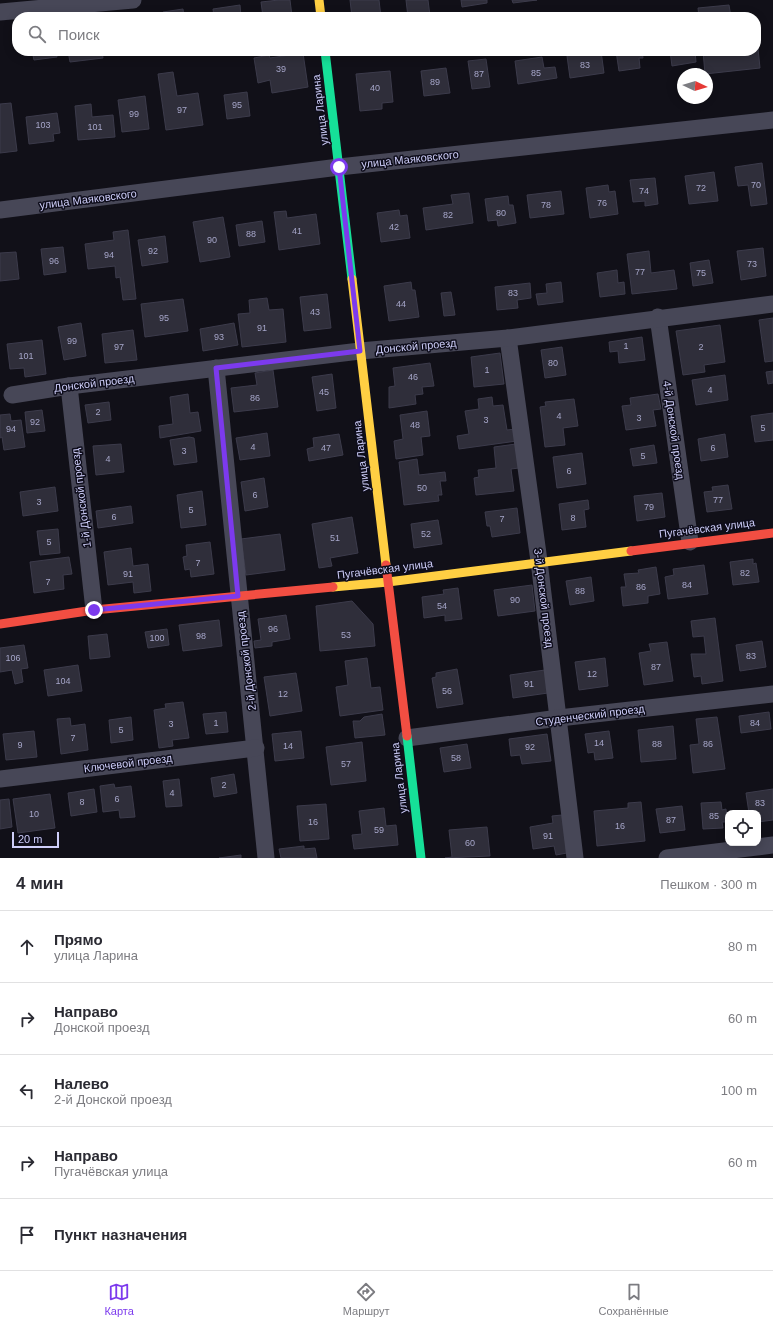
<!DOCTYPE html>
<html lang="ru">
<head>
<meta charset="utf-8">
<style>
  body { margin:0; font-family:Helvetica,sans-serif; background:#f2f2f3; color:#2b2b33 }
  .controls { position:absolute; right:12px; bottom:12px; display:grid; overflow:hidden; border-radius:8px; box-shadow:0 2px 10px #0003 }
  .controls button { width:36px; height:36px; display:grid; place-items:center; padding:0; border:0; border-bottom:1px solid #e1e1e2; background:#fff; color:#2b2b33; font:20px sans-serif }
  .compass { position:absolute; left:677px; top:68px; width:36px; height:36px; border-radius:50%; background:#fff; box-shadow:0 2px 10px #0003; rotate:94deg }
  .scale { position:absolute; left:12px; bottom:10px; width:47px; box-sizing:border-box; padding-left:4px; border:2px solid #cecef9; border-top:0; font-size:11px; line-height:14px; white-space:nowrap; color:#cecef9; -webkit-text-stroke:3px #0e0d1b; paint-order:stroke }
  .stop { position:absolute; width:12px; height:12px; margin:-9px; border:3px solid #7c3aed; border-radius:50%; background:#fff }
  .stop.end { background:#7c3aed; border-color:#fff; box-shadow:0 1px 4px #0008 }
  .list { margin:0; padding:0; list-style:none }
  h2 { display:flex; justify-content:space-between; align-items:center; height:52px; margin:0; padding:0 16px; font-size:17px }
  h2 small { font-size:13px; font-weight:400; color:#7c7c81 }
  .list li { display:grid; grid-template-columns:26px 1fr auto; gap:12px; align-items:center; box-sizing:border-box; height:72px; padding:0 16px; border-top:1px solid #e1e1e2 }
  .list b { display:block; font-size:15px; white-space:nowrap }
  .list p { margin:0; font-size:13px; white-space:nowrap; color:#7c7c81 }
  .list em { font-size:13px; font-style:normal; color:#7c7c81 }
  .icon { flex:none; width:22px; height:22px; fill:none; stroke:currentColor; stroke-width:2; stroke-linecap:round; stroke-linejoin:round }
  .map { position:relative; flex:none; width:773px; height:858px; overflow:hidden }
  .search { position:absolute; background:#fff; box-shadow:0 2px 10px #0003; left:12px; right:12px; top:12px; height:44px; display:flex; align-items:center; gap:10px; box-sizing:border-box; padding:0 14px; border-radius:16px; color:#7c7c81; font-size:15px }
  .sheet { height:412px; background:#fff }
  nav { display:flex; justify-content:space-around; align-items:center; box-sizing:border-box; height:56px; border-top:1px solid #e1e1e2; background:#fff; font-size:11px; color:#7c7c81 }
  nav a { display:grid; justify-items:center; gap:2px }
  nav .on { color:#7c3aed }
  .map>svg:first-child { display:block }
</style>
</head>
<body>
<div class="map">
<svg width="773" height="858" viewBox="0 0 773 858">
  <rect width="100%" height="100%" fill="#111018"/>
  <g fill="#2f2e3a" stroke="#3c3b4b">
    <polygon points="279,0 290,0 292,16 263,17 261,2"/>
    <polygon points="350,0 379,0 381,17 352,17"/>
    <polygon points="406,0 428,0 430,16 408,17"/>
    <polygon points="461,0 487,0 487,3 462,7"/>
    <polygon points="512,0 537,0 513,3"/>
    <polygon points="240,5 241,17 214,17 213,9"/>
    <polygon points="729,5 731,17 699,17 698,8"/>
    <polygon points="183,9 184,17 163,17 163,12"/>
    <polygon points="756,29 760,68 705,74 703,51 756,51"/>
    <polygon points="32,51 56,51 57,57 34,60"/>
    <polygon points="68,51 102,51 103,58 70,62"/>
    <polygon points="601,51 604,73 570,78 567,56"/>
    <polygon points="616,51 642,51 643,58 639,58 640,68 619,71"/>
    <polygon points="670,51 695,51 696,62 672,66"/>
    <polygon points="303,53 308,87 272,93 270,80 258,83 254,58 269,55 270,58"/>
    <polygon points="542,57 544,68 555,67 557,78 518,84 515,61"/>
    <polygon points="486,59 490,87 472,89 468,61"/>
    <polygon points="446,68 450,93 424,96 421,71"/>
    <polygon points="390,71 393,102 382,103 382,109 360,111 356,74"/>
    <polygon points="173,72 177,96 198,93 203,125 166,130 158,74"/>
    <polygon points="247,92 250,116 227,119 224,95"/>
    <polygon points="145,96 149,129 122,132 118,100"/>
    <polygon points="11,103 17,151 0,153 0,104"/>
    <polygon points="91,104 92,117 113,115 115,137 78,140 75,106"/>
    <polygon points="57,113 60,133 53,134 54,141 29,144 26,117"/>
    <polygon points="762,163 767,204 751,206 748,185 738,186 735,167"/>
    <polygon points="714,172 718,201 689,204 685,176"/>
    <polygon points="655,178 658,204 645,206 645,201 633,202 630,180"/>
    <polygon points="608,185 609,192 615,191 618,214 590,218 586,188"/>
    <polygon points="561,191 564,214 530,218 527,195"/>
    <polygon points="469,193 473,223 426,230 423,208 453,204 451,195"/>
    <polygon points="508,196 509,205 513,205 516,223 498,226 497,220 488,221 485,199"/>
    <polygon points="399,210 400,216 407,215 410,238 381,242 377,213"/>
    <polygon points="286,211 287,218 316,214 320,244 279,250 274,212"/>
    <polygon points="223,217 230,257 200,262 193,222"/>
    <polygon points="262,221 265,242 239,246 236,225"/>
    <polygon points="128,230 136,299 123,300 120,277 116,278 115,266 88,269 85,244 114,240 113,232"/>
    <polygon points="165,236 168,262 142,266 138,240"/>
    <polygon points="63,247 66,272 44,275 41,249"/>
    <polygon points="763,248 766,276 741,280 737,251"/>
    <polygon points="649,251 651,273 674,270 677,289 632,294 627,254"/>
    <polygon points="16,252 19,279 0,281 0,253"/>
    <polygon points="709,260 713,283 693,286 690,263"/>
    <polygon points="617,270 618,283 624,282 625,294 600,297 597,273"/>
    <polygon points="411,282 412,290 415,290 419,317 389,321 384,286"/>
    <polygon points="561,282 563,302 538,305 536,294 547,293 546,284"/>
    <polygon points="530,283 531,298 517,300 518,308 497,310 495,287"/>
    <polygon points="451,292 455,315 444,316 441,293"/>
    <polygon points="327,294 331,328 304,331 300,297"/>
    <polygon points="267,298 269,310 283,309 286,342 242,347 238,314 250,313 249,300"/>
    <polygon points="183,299 188,331 145,337 141,304"/>
    <polygon points="773,318 773,361 765,362 759,320"/>
    <polygon points="81,323 86,356 64,360 58,327"/>
    <polygon points="234,323 238,345 203,351 200,329"/>
    <polygon points="720,325 725,362 704,365 705,372 683,375 676,331"/>
    <polygon points="133,330 137,360 105,363 102,334"/>
    <polygon points="642,337 645,360 619,363 618,351 610,352 609,342"/>
    <polygon points="42,340 46,374 25,377 24,368 10,369 7,344"/>
    <polygon points="562,347 566,375 545,378 541,350"/>
    <polygon points="500,353 504,384 474,387 471,357"/>
    <polygon points="430,363 434,386 422,387 423,394 415,395 416,404 389,408 389,387 395,386 393,368"/>
    <polygon points="273,370 278,407 234,412 231,388 257,385 255,373"/>
    <polygon points="773,371 773,383 768,384 766,372"/>
    <polygon points="332,374 336,408 317,411 312,377"/>
    <polygon points="725,375 728,400 696,405 692,380"/>
    <polygon points="188,394 190,413 198,412 201,431 160,438 159,426 173,424 170,397"/>
    <polygon points="658,394 661,409 653,410 656,426 626,430 622,406 631,405 630,398"/>
    <polygon points="492,397 493,406 503,405 507,430 515,429 517,441 459,449 457,436 469,434 465,411 479,409 478,399"/>
    <polygon points="574,399 578,426 563,428 565,445 545,447 540,407 546,406 545,402"/>
    <polygon points="109,402 111,420 88,423 85,405"/>
    <polygon points="42,410 45,431 27,433 25,412"/>
    <polygon points="427,411 430,436 421,437 423,455 396,459 394,441 403,439 400,415"/>
    <polygon points="773,413 773,440 755,442 751,416"/>
    <polygon points="10,414 11,421 21,420 25,447 4,450 2,437 0,438 0,415"/>
    <polygon points="267,433 270,456 240,460 236,438"/>
    <polygon points="339,434 343,455 309,461 307,449 314,447 313,438"/>
    <polygon points="725,434 728,457 701,461 698,439"/>
    <polygon points="189,437 194,438 197,462 174,465 170,440"/>
    <polygon points="121,444 124,472 96,475 93,446"/>
    <polygon points="516,444 519,468 511,469 514,491 476,495 474,478 479,477 478,470 496,468 494,447"/>
    <polygon points="654,445 657,463 633,466 630,449"/>
    <polygon points="582,453 586,484 557,488 553,457"/>
    <polygon points="417,459 419,475 445,472 446,481 440,481 442,495 438,495 439,501 404,505 399,462"/>
    <polygon points="264,478 268,507 245,511 241,482"/>
    <polygon points="728,485 732,509 707,512 704,492 713,491 712,487"/>
    <polygon points="55,487 58,511 23,516 20,492"/>
    <polygon points="202,491 206,525 181,528 177,495"/>
    <polygon points="662,493 665,517 637,521 634,496"/>
    <polygon points="588,500 589,509 584,510 586,527 562,530 559,504"/>
    <polygon points="131,506 133,523 98,528 96,511"/>
    <polygon points="517,508 520,533 492,537 490,526 487,526 485,512"/>
    <polygon points="352,517 358,553 330,558 332,566 319,568 312,524"/>
    <polygon points="438,520 442,544 414,548 411,524"/>
    <polygon points="58,529 60,553 40,555 37,531"/>
    <polygon points="280,534 285,570 246,575 241,539"/>
    <polygon points="210,542 214,574 191,577 190,569 185,570 183,557 187,556 186,545"/>
    <polygon points="131,548 133,566 148,564 151,591 134,593 133,582 108,585 104,552"/>
    <polygon points="69,557 72,574 63,575 64,589 34,593 30,562"/>
    <polygon points="753,559 753,564 756,563 759,582 733,585 730,562"/>
    <polygon points="704,565 708,594 668,599 665,577 674,575 673,569"/>
    <polygon points="656,567 660,594 648,596 648,603 623,606 621,587 626,587 624,574 639,573 638,570"/>
    <polygon points="591,577 594,601 570,605 566,581"/>
    <polygon points="532,585 535,611 498,616 494,590"/>
    <polygon points="458,588 462,619 445,621 445,615 424,618 422,597 444,594 443,590"/>
    <polygon points="352,601 373,624 375,646 320,651 316,606"/>
    <polygon points="286,615 290,639 272,642 272,646 255,648 254,641 261,640 258,619"/>
    <polygon points="715,618 723,681 702,684 701,676 694,677 691,654 706,654 704,636 693,637 691,621"/>
    <polygon points="219,620 222,646 183,651 179,625"/>
    <polygon points="167,629 169,645 148,648 145,632"/>
    <polygon points="107,634 110,657 90,659 88,636"/>
    <polygon points="762,641 766,667 740,671 736,645"/>
    <polygon points="667,642 673,681 644,685 639,653 651,651 649,644"/>
    <polygon points="24,645 28,668 21,669 23,682 15,684 12,670 0,672 0,648"/>
    <polygon points="367,658 371,688 380,687 383,710 340,716 336,687 348,685 345,661"/>
    <polygon points="605,658 608,686 579,690 575,662"/>
    <polygon points="78,665 82,691 48,696 44,670"/>
    <polygon points="457,669 463,704 437,708 432,678 436,677 436,673"/>
    <polygon points="545,670 548,693 513,698 510,675"/>
    <polygon points="296,673 302,711 270,716 264,677"/>
    <polygon points="183,702 189,738 172,740 173,746 159,748 154,710 166,708 165,704"/>
    <polygon points="226,712 228,732 206,734 203,714"/>
    <polygon points="769,712 771,729 741,733 739,716"/>
    <polygon points="382,714 385,735 355,738 353,721 360,721 364,717"/>
    <polygon points="131,717 133,740 111,743 109,720"/>
    <polygon points="717,717 725,769 693,773 690,745 699,744 696,719"/>
    <polygon points="70,718 71,726 85,724 88,750 61,754 57,719"/>
    <polygon points="673,726 676,759 641,762 638,730"/>
    <polygon points="34,731 37,757 6,760 3,734"/>
    <polygon points="301,731 304,758 275,761 272,734"/>
    <polygon points="609,731 613,758 595,760 594,752 588,753 585,734"/>
    <polygon points="547,734 551,761 522,764 520,755 511,756 509,739"/>
    <polygon points="362,742 366,781 331,785 326,747"/>
    <polygon points="467,744 471,768 444,772 440,748"/>
    <polygon points="234,774 237,793 214,797 211,778"/>
    <polygon points="179,779 182,806 166,807 163,781"/>
    <polygon points="114,784 115,788 131,786 135,817 120,818 119,810 103,812 100,786"/>
    <polygon points="94,789 97,812 71,816 68,793"/>
    <polygon points="773,789 773,820 758,822 758,813 749,813 746,793"/>
    <polygon points="50,794 55,828 18,833 13,799"/>
    <polygon points="9,799 12,827 0,829 0,800"/>
    <polygon points="641,802 645,841 597,846 594,811 628,808 628,803"/>
    <polygon points="721,802 722,810 726,809 727,822 722,822 723,828 703,829 701,803"/>
    <polygon points="326,804 329,839 300,841 297,806"/>
    <polygon points="682,806 685,830 660,833 656,809"/>
    <polygon points="384,808 386,826 396,825 398,845 354,849 352,835 362,834 359,811"/>
    <polygon points="562,815 567,853 556,855 554,846 533,849 530,827 553,823 552,816"/>
    <polygon points="487,827 490,856 445,858 452,857 449,830"/>
    <polygon points="304,846 304,849 315,848 317,858 281,858 279,849"/>
    <polygon points="241,855 241,858 219,858"/>
  </g>
  <g fill="none" stroke-linecap="round" stroke-linejoin="round">
    <g stroke="#474757" stroke-width="17">
      <polyline points="0,12 133,0"/>
      <polyline points="0,210 339,167 773,120"/>
      <polyline points="658,317 690,542"/>
      <polyline points="508,338 539,561 575,858"/>
      <polyline points="216,368 266,858"/>
      <polyline points="69,386 94,610"/>
      <polyline points="12,395 69,386 360,351 508,338 773,304"/>
      <polyline points="407,738 559,718 773,694"/>
      <polyline points="0,779 256,748"/>
      <polyline points="667,858 773,845"/>
    </g>
    <g stroke="#16e098" stroke-width="9">
      <polyline points="325,51 352,279"/>
      <polyline points="407,736 421,858"/>
    </g>
    <g stroke="#ffcf43" stroke-width="9">
      <polyline points="319,0 321,17"/>
      <polyline points="352,279 386,565"/>
      <polyline points="333,587 388,582 631,551"/>
    </g>
    <g stroke="#f24e42" stroke-width="9">
      <polyline points="631,551 773,533"/>
      <polyline points="386,565 407,736"/>
      <polyline points="0,624 94,610 333,587"/>
    </g>
  </g>
  <g fill="none" stroke-linecap="round" stroke-linejoin="round">
    <polyline stroke="#7c3aed" stroke-width="5" points="94,610 238,596 216,368 360,351 339,167"/>
  </g>
  <g text-anchor="middle" stroke-width="3" stroke-linejoin="round" paint-order="stroke">
    <g font-size="9" fill="#a6a6c9">
      <text x="585" y="68">83</text>
      <text x="281" y="72">39</text>
      <text x="536" y="76">85</text>
      <text x="479" y="77">87</text>
      <text x="435" y="85">89</text>
      <text x="375" y="91">40</text>
      <text x="237" y="108">95</text>
      <text x="182" y="113">97</text>
      <text x="134" y="117">99</text>
      <text x="43" y="128">103</text>
      <text x="95" y="130">101</text>
      <text x="756" y="188">70</text>
      <text x="701" y="191">72</text>
      <text x="644" y="194">74</text>
      <text x="602" y="206">76</text>
      <text x="546" y="208">78</text>
      <text x="501" y="216">80</text>
      <text x="448" y="218">82</text>
      <text x="394" y="230">42</text>
      <text x="297" y="234">41</text>
      <text x="251" y="237">88</text>
      <text x="212" y="243">90</text>
      <text x="153" y="254">92</text>
      <text x="109" y="258">94</text>
      <text x="54" y="264">96</text>
      <text x="752" y="267">73</text>
      <text x="640" y="275">77</text>
      <text x="701" y="276">75</text>
      <text x="513" y="296">83</text>
      <text x="401" y="307">44</text>
      <text x="315" y="315">43</text>
      <text x="164" y="321">95</text>
      <text x="262" y="331">91</text>
      <text x="219" y="340">93</text>
      <text x="72" y="344">99</text>
      <text x="626" y="349">1</text>
      <text x="119" y="350">97</text>
      <text x="701" y="350">2</text>
      <text x="26" y="359">101</text>
      <text x="553" y="366">80</text>
      <text x="487" y="373">1</text>
      <text x="413" y="380">46</text>
      <text x="710" y="393">4</text>
      <text x="324" y="395">45</text>
      <text x="255" y="401">86</text>
      <text x="98" y="415">2</text>
      <text x="559" y="419">4</text>
      <text x="639" y="421">3</text>
      <text x="486" y="423">3</text>
      <text x="35" y="425">92</text>
      <text x="415" y="428">48</text>
      <text x="763" y="431">5</text>
      <text x="11" y="432">94</text>
      <text x="253" y="450">4</text>
      <text x="326" y="451">47</text>
      <text x="713" y="451">6</text>
      <text x="184" y="454">3</text>
      <text x="643" y="459">5</text>
      <text x="108" y="462">4</text>
      <text x="569" y="474">6</text>
      <text x="422" y="491">50</text>
      <text x="255" y="498">6</text>
      <text x="718" y="503">77</text>
      <text x="39" y="505">3</text>
      <text x="649" y="510">79</text>
      <text x="191" y="513">5</text>
      <text x="114" y="520">6</text>
      <text x="573" y="521">8</text>
      <text x="502" y="522">7</text>
      <text x="426" y="537">52</text>
      <text x="335" y="541">51</text>
      <text x="49" y="545">5</text>
      <text x="198" y="566">7</text>
      <text x="745" y="576">82</text>
      <text x="128" y="577">91</text>
      <text x="48" y="585">7</text>
      <text x="687" y="588">84</text>
      <text x="641" y="590">86</text>
      <text x="580" y="594">88</text>
      <text x="515" y="603">90</text>
      <text x="442" y="609">54</text>
      <text x="273" y="632">96</text>
      <text x="346" y="638">53</text>
      <text x="201" y="639">98</text>
      <text x="157" y="641">100</text>
      <text x="751" y="659">83</text>
      <text x="13" y="661">106</text>
      <text x="656" y="670">87</text>
      <text x="592" y="677">12</text>
      <text x="63" y="684">104</text>
      <text x="529" y="687">91</text>
      <text x="447" y="694">56</text>
      <text x="283" y="697">12</text>
      <text x="216" y="726">1</text>
      <text x="755" y="726">84</text>
      <text x="171" y="727">3</text>
      <text x="121" y="733">5</text>
      <text x="73" y="741">7</text>
      <text x="599" y="746">14</text>
      <text x="657" y="747">88</text>
      <text x="708" y="747">86</text>
      <text x="20" y="748">9</text>
      <text x="288" y="749">14</text>
      <text x="530" y="750">92</text>
      <text x="456" y="761">58</text>
      <text x="346" y="767">57</text>
      <text x="224" y="788">2</text>
      <text x="172" y="796">4</text>
      <text x="117" y="802">6</text>
      <text x="82" y="805">8</text>
      <text x="760" y="806">83</text>
      <text x="34" y="817">10</text>
      <text x="714" y="819">85</text>
      <text x="671" y="823">87</text>
      <text x="313" y="825">16</text>
      <text x="620" y="829">16</text>
      <text x="379" y="833">59</text>
      <text x="548" y="839">91</text>
      <text x="470" y="846">60</text>
    </g>
    <g font-size="11" fill="#cecef9" stroke="#0e0d1b">
      <text transform="translate(320 110) rotate(-97)" y="4">улица Ларина</text>
      <text transform="translate(410 159) rotate(-6)" y="4">улица Маяковского</text>
      <text transform="translate(88 199) rotate(-7)" y="4">улица Маяковского</text>
      <text transform="translate(416 346) rotate(-5)" y="4">Донской проезд</text>
      <text transform="translate(94 383) rotate(-7)" y="4">Донской проезд</text>
      <text transform="translate(674 430) rotate(82)" y="4">4-й Донской проезд</text>
      <text transform="translate(361 456) rotate(-97)" y="4">улица Ларина</text>
      <text transform="translate(81 498) rotate(-97)" y="4">1-й Донской проезд</text>
      <text transform="translate(707 528) rotate(-7)" y="4">Пугачёвская улица</text>
      <text transform="translate(385 569) rotate(-7)" y="4">Пугачёвская улица</text>
      <text transform="translate(544 598) rotate(83)" y="4">3-й Донской проезд</text>
      <text transform="translate(246 661) rotate(-97)" y="4">2-й Донской проезд</text>
      <text transform="translate(590 715) rotate(-7)" y="4">Студенческий проезд</text>
      <text transform="translate(128 763) rotate(-7)" y="4">Ключевой проезд</text>
      <text transform="translate(399 778) rotate(-97)" y="4">улица Ларина</text>
    </g>
  </g>
</svg>
<div class="controls">
<button><svg class="icon" aria-label="locate" viewBox="0 0 24 24"><circle cx="12" cy="12" r="6"/><path d="M12 2v4M12 18v4M2 12h4M18 12h4"/></svg></button>
</div>
<svg class="compass" viewBox="-18 -18 36 36"><path d="M0-13l5 13h-10z" fill="#e53935"/><path d="M0 13l5-13h-10z" fill="#7c7c81"/></svg>
<div class="scale">20 m</div>
<div class="stop" style="left:339px;top:167px"></div>
<div class="stop end" style="left:94px;top:610px"></div>
<div class="search"><svg class="icon" aria-label="search" viewBox="0 0 24 24"><circle cx="10" cy="10" r="6"/><path d="M15 15l6 6"/></svg>Поиск</div>
</div>
<section class="sheet">
<h2>4 мин<small>Пешком · 300 m</small></h2>
<ul class="list">
<li><svg class="icon" aria-label="ahead" viewBox="0 0 24 24"><path d="M12 20V5M6 11l6-6 6 6"/></svg><div><b>Прямо</b><p>улица Ларина</p></div><em>80 m</em></li>
<li><svg class="icon" aria-label="right" viewBox="0 0 24 24"><path d="M7 20v-9h11M14 6l5 5-5 5"/></svg><div><b>Направо</b><p>Донской проезд</p></div><em>60 m</em></li>
<li><svg class="icon" aria-label="left" viewBox="0 0 24 24"><path d="M17 20v-9H6M10 6l-5 5 5 5"/></svg><div><b>Налево</b><p>2-й Донской проезд</p></div><em>100 m</em></li>
<li><svg class="icon" aria-label="right" viewBox="0 0 24 24"><path d="M7 20v-9h11M14 6l5 5-5 5"/></svg><div><b>Направо</b><p>Пугачёвская улица</p></div><em>60 m</em></li>
<li><svg class="icon" aria-label="arrive" viewBox="0 0 24 24"><path d="M6 21V4h12l-3 4 3 4H6"/></svg><div><b>Пункт назначения</b></div></li>
</ul>
</section>
<nav>
<a class="on"><svg class="icon" aria-label="map" viewBox="0 0 24 24"><path d="M3 6l6-2 6 2 6-2v14l-6 2-6-2-6 2zM9 4v14M15 6v14"/></svg>Карта</a>
<a><svg class="icon" aria-label="directions" viewBox="0 0 24 24"><path d="M12 3l9 9-9 9-9-9zM9 14v-3h6M13 9l2 2-2 2"/></svg>Маршрут</a>
<a><svg class="icon" aria-label="saved" viewBox="0 0 24 24"><path d="M7 4h10v16l-5-4-5 4z"/></svg>Сохранённые</a>
</nav>
</body>
</html>
